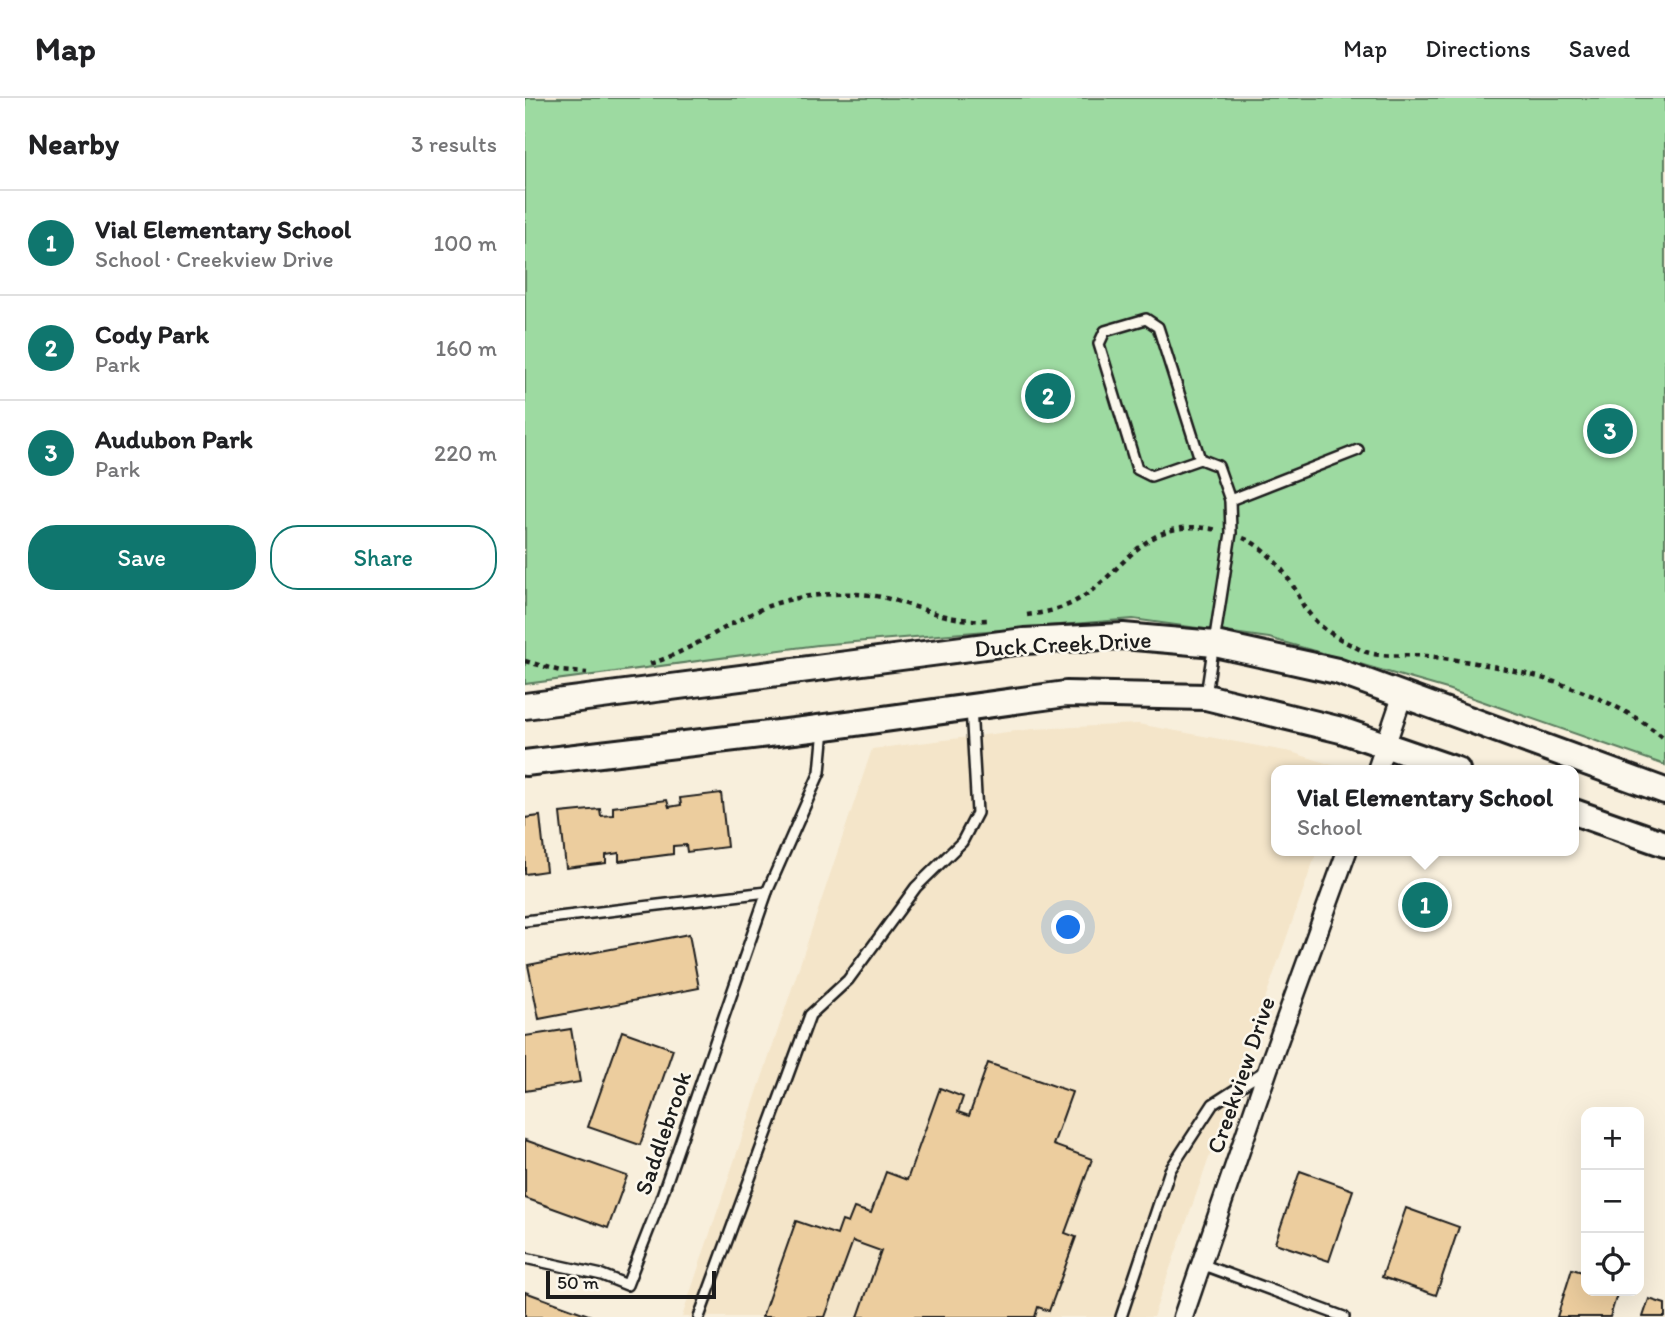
<!DOCTYPE html>
<html lang="en">
<head>
<meta charset="utf-8">
<style>
  body { margin:0; font-family:Itim,sans-serif; background:#f6f6f6; color:#202124 }
  .controls { position:absolute; right:21px; bottom:21px; display:grid; overflow:hidden; border-radius:14px; box-shadow:0 7px 28px #0002 }
  .controls button { width:63px; height:63px; display:grid; place-items:center; padding:0; border:0; border-bottom:2px solid #e0e0e0; background:#fff; color:#202124; font:35px sans-serif }
  .scale { position:absolute; left:21px; bottom:18px; width:170px; box-sizing:border-box; padding-left:7px; border:4px solid #1c1c1c; border-top:0; font-size:19px; line-height:24px; white-space:nowrap; color:#1c1c1c; -webkit-text-stroke:5px #fbf7ec; paint-order:stroke }
  .you { position:absolute; left:544px; top:830px; width:24px; height:24px; margin:-18px; border:5px solid #fff; border-radius:50%; background:#1a73e8; box-shadow:0 0 0 10px #1a73e833 }
  .badge { display:grid; place-items:center; width:46px; height:46px; border-radius:50%; background:#0f766e; color:#fff; font-size:23px; font-weight:700 }
  .pin { position:absolute; translate:-50% -50%; border:4px solid #fff; box-shadow:0 2px 7px #0006 }
  .popup { position:absolute; left:746px; top:667px; width:308px; height:91px; box-sizing:border-box; display:grid; place-content:center; border-radius:14px; background:#fff; filter:drop-shadow(0 2px 5px #0005); font-size:23px; white-space:nowrap; color:#757577 }
  .popup b { font-size:26px; color:#202124 }
  .popup::after { content:''; position:absolute; left:50%; top:100%; margin-left:-14px; border:14px solid transparent; border-top-color:#fff }
  .list { margin:0; padding:0; list-style:none }
  h2 { display:flex; justify-content:space-between; align-items:center; height:91px; margin:0; padding:0 28px; font-size:30px }
  h2 small { font-size:23px; font-weight:400; color:#757577 }
  .list li { display:grid; grid-template-columns:46px 1fr auto; gap:21px; align-items:center; box-sizing:border-box; height:105px; padding:0 28px; border-top:2px solid #e0e0e0 }
  .list b { display:block; font-size:26px; white-space:nowrap }
  .list p { margin:0; font-size:23px; white-space:nowrap; color:#757577 }
  .list em { font-size:23px; font-style:normal; color:#757577 }
  .actions { display:flex; gap:14px; padding:21px 28px }
  .actions a { flex:1; padding:16px 0; border:2px solid #0f766e; border-radius:28px; text-align:center; font-size:24px; color:#0f766e }
  .actions .main { background:#0f766e; color:#fff }
  .icon { flex:none; width:38px; height:38px; fill:none; stroke:currentColor; stroke-width:2; stroke-linecap:round; stroke-linejoin:round }
  .map { position:relative; flex:none; width:1140px; height:1219px; overflow:hidden }
  header { display:flex; align-items:center; gap:42px; box-sizing:border-box; height:98px; padding:0 35px; background:#fff; border-bottom:2px solid #e0e0e0 }
  header strong { font-size:33px }
  nav { display:flex; gap:38px; margin-inline-start:auto; font-size:24px }
  main { display:flex }
  aside { flex:1; background:#fff }
  .map>svg:first-child { display:block }
</style>
</head>
<body>
<header>
<strong>Map</strong>
<nav><a>Map</a><a>Directions</a><a>Saved</a></nav>
</header>
<main>
<aside>
<h2>Nearby<small>3 results</small></h2>
<ul class="list">
<li><span class="badge">1</span><div><b>Vial Elementary School</b><p>School · Creekview Drive</p></div><em>100 m</em></li>
<li><span class="badge">2</span><div><b>Cody Park</b><p>Park</p></div><em>160 m</em></li>
<li><span class="badge">3</span><div><b>Audubon Park</b><p>Park</p></div><em>220 m</em></li>
</ul>
<div class="actions"><a class="main">Save</a><a>Share</a></div>
</aside>
<div class="map">
<svg width="1140" height="1219" viewBox="0 0 1140 1219">
  <rect width="100%" height="100%" fill="#f8efdc"/>
  <filter id="ink" filterUnits="userSpaceOnUse"><feTurbulence type="fractalNoise" baseFrequency=".0143" numOctaves="2"/><feDisplacementMap in="SourceGraphic" scale="14" xChannelSelector="R" yChannelSelector="G"/><feConvolveMatrix kernelMatrix="1 2 1 2 8 2 1 2 1" color-interpolation-filters="sRGB"/></filter>
  <g filter="url(#ink)">
    <polygon fill="#f4e5c9" points="613,626 766,654 820,671 751,672 751,753 792,753 628,1219 157,1219 347,651 508,631"/>
    <polygon fill="#9ddaa1" stroke="#5c7b5e" stroke-width="2" points="0,0 1140,0 1140,667 922,591 744,540 608,521 293,547 0,586"/>
    <g fill="#eccd9e" stroke="#1c1c1c" stroke-width="2">
      <polygon points="196,695 202,749 162,754 161,747 148,748 148,756 94,763 94,755 81,757 81,765 41,770 35,715 75,711 76,718 88,717 88,709 142,702 144,709 156,707 155,700"/>
      <polygon points="15,718 21,773 0,776 0,720"/>
      <polygon points="164,836 174,890 14,921 3,867"/>
      <polygon points="46,931 55,984 0,993 0,938"/>
      <polygon points="97,933 148,951 115,1047 63,1029"/>
      <polygon points="463,965 547,994 528,1047 567,1061 540,1135 551,1139 524,1213 513,1209 510,1219 333,1219 356,1153 328,1143 300,1219 237,1219 271,1123 312,1137 317,1123 323,1125 329,1110 346,1115 361,1074 382,1082 415,990 438,999 433,1014 444,1018"/>
      <polygon points="0,1042 102,1078 83,1130 0,1100"/>
      <polygon points="775,1073 828,1092 804,1163 750,1145"/>
      <polygon points="881,1110 934,1129 911,1197 857,1179"/>
      <polygon points="1047,1171 1061,1175 1061,1193 1093,1193 1085,1219 1032,1219"/>
      <polygon points="0,1194 69,1219 0,1219"/>
      <polygon points="1124,1201 1140,1206 1140,1219 1118,1219"/>
    </g>
    <g fill="none" stroke-linecap="round" stroke-linejoin="round">
      <g stroke="#1c1c1c" stroke-width="14">
        <g id="lane">
          <polyline points="675,361 633,229 621,221 580,233 574,246 612,371 626,378 675,361 693,368 705,402 706,435 681,597"/>
          <polyline points="705,402 833,352"/>
          <polyline points="0,823 242,794"/>
          <polyline points="0,1160 77,1177 102,1187 135,1103 242,794 295,674 299,631"/>
          <polyline points="676,1166 819,1219"/>
          <polyline points="174,1219 285,917 323,882 391,789 437,744 452,715 446,609"/>
          <polyline points="596,1219 645,1072 688,1006 741,972"/>
        </g>
      </g>
      <g stroke="#1c1c1c" stroke-width="23">
        <g id="street">
          <polyline points="852,672 878,596"/>
          <polyline points="658,1219 743,971 822,753"/>
        </g>
      </g>
      <g stroke="#1c1c1c" stroke-width="30">
        <g id="secondary">
          <polyline points="0,608 499,543 598,538 690,546 812,573 1140,693"/>
          <polyline points="0,665 286,631 541,596 681,599 816,632 932,672"/>
          <polyline points="1049,714 1140,746"/>
        </g>
      </g>
      <g stroke="#1c1c1c" stroke-width="4.5" stroke-dasharray="5 5" stroke-linecap="butt">
        <path d="M 718,440 C 742,450 757,470 770,491 C 775,499 777,508 783,514 C 796,532 815,541 834,551 C 855,562 880,555 902,558 C 981,567 1079,589 1140,641"/>
        <path d="M 502,517 C 517,515 535,512 549,504 C 603,475 615,416 693,432"/>
        <polyline points="0,563 35,573 62,575"/>
        <path d="M 125,566 C 166,553 201,526 241,509 C 268,498 302,495 331,496 C 377,497 412,525 462,522"/>
      </g>
      <use href="#lane" stroke="#fbf7ec" stroke-width="9"/>
      <use href="#street" stroke="#fbf7ec" stroke-width="18"/>
      <use href="#secondary" stroke="#fbf7ec" stroke-width="24"/>
    </g>
  </g>
  <g text-anchor="middle" stroke-width="5" stroke-linejoin="round" paint-order="stroke">
    <g font-size="24" fill="#1c1c1c" stroke="#fbf7ec">
      <text transform="translate(538 546) rotate(-3)" y="8">Duck Creek Drive</text>
      <text transform="translate(716 977) rotate(-71)" y="8">Creekview Drive</text>
      <text transform="translate(138 1035) rotate(-71)" y="8">Saddlebrook</text>
    </g>
  </g>
</svg>
<div class="controls">
<button>+</button>
<button>−</button>
<button><svg class="icon" aria-label="locate" viewBox="0 0 24 24"><circle cx="12" cy="12" r="6"/><path d="M12 2v4M12 18v4M2 12h4M18 12h4"/></svg></button>
</div>
<div class="scale">50 m</div>
<div class="you"></div>
<div class="pin badge" style="left:900px;top:807px">1</div>
<div class="popup"><b>Vial Elementary School</b>School</div>
<div class="pin badge" style="left:523px;top:298px">2</div>
<div class="pin badge" style="left:1085px;top:333px">3</div>
</div>
</main>
</body>
</html>
